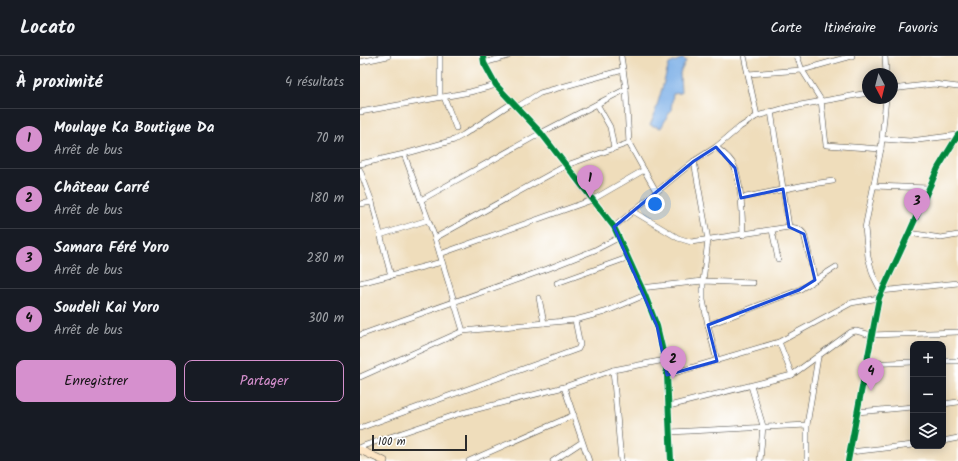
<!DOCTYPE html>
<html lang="fr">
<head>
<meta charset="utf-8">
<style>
  body { margin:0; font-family:Kalam,sans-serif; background:#242831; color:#f1f3f6 }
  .controls { position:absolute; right:12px; bottom:12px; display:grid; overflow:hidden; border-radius:8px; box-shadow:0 2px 10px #0003 }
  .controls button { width:36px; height:36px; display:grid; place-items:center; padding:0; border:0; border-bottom:1px solid #363941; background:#171b24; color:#f1f3f6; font:20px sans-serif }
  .compass { position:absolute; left:502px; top:12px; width:36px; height:36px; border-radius:50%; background:#171b24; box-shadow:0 2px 10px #0003; rotate:173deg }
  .scale { position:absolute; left:12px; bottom:10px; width:95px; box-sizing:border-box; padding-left:4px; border:2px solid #2b2b2b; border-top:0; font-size:11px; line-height:14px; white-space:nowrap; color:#2b2b2b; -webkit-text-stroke:3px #fff; paint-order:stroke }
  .you { position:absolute; left:295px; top:148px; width:14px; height:14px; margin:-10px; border:3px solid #fff; border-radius:50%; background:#1a73e8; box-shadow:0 0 0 6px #1a73e833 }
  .badge { display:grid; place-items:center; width:26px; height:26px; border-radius:50%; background:#d690ce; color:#111; font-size:13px; font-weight:700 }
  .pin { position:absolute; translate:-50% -33px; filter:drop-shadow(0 1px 2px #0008) }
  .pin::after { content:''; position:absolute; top:21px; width:14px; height:12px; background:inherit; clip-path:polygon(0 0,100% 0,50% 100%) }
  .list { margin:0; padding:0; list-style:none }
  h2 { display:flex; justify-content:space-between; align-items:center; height:52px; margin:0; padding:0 16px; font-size:17px }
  h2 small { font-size:13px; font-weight:400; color:#9ea1a6 }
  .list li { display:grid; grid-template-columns:26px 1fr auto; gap:12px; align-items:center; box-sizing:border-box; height:60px; padding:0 16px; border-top:1px solid #363941 }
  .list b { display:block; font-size:15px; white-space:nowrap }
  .list p { margin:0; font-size:13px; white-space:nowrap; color:#9ea1a6 }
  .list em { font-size:13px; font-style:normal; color:#9ea1a6 }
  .actions { display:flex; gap:8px; padding:12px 16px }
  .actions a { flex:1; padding:9px 0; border:1px solid #d690ce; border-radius:8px; text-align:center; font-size:14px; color:#d690ce }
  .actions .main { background:#d690ce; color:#111 }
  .icon { flex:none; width:22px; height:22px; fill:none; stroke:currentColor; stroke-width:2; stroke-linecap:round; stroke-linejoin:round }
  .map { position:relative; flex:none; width:598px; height:405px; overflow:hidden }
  header { display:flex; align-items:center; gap:24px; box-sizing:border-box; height:56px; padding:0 20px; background:#171b24; border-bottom:1px solid #363941 }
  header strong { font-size:19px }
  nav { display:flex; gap:22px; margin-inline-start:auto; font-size:14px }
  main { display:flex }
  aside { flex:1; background:#171b24 }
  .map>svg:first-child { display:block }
</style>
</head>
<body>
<header>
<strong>Locato</strong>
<nav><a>Carte</a><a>Itinéraire</a><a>Favoris</a></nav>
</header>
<main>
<aside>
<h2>À proximité<small>4 résultats</small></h2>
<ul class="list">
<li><span class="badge">1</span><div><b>Moulaye Ka Boutique Da</b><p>Arrêt de bus</p></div><em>70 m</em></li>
<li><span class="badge">2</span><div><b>Château Carré</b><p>Arrêt de bus</p></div><em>180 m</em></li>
<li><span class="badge">3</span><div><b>Samara Féré Yoro</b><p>Arrêt de bus</p></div><em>280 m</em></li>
<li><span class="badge">4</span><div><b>Soudeli Kai Yoro</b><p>Arrêt de bus</p></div><em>300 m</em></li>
</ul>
<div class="actions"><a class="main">Enregistrer</a><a>Partager</a></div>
</aside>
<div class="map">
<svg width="598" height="405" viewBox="0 0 598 405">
  <rect width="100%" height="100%" fill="#fff"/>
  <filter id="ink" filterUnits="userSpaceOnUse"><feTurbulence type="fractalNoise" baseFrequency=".025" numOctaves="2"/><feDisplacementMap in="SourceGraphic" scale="8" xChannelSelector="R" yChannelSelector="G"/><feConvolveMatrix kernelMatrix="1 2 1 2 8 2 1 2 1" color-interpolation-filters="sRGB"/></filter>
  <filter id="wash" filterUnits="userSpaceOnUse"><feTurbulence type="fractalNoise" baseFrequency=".012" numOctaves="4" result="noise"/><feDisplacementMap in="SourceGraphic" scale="16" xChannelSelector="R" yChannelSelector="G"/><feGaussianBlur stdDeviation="0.9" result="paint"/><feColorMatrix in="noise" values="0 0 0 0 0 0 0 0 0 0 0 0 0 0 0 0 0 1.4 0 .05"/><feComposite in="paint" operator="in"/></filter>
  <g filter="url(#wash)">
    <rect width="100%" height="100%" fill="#efddbb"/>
    <polygon fill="#79ade6" stroke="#526c88" points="323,2 326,5 320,17 321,37 313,38 311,54 301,72 290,69 294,60 309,8"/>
  </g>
  <g filter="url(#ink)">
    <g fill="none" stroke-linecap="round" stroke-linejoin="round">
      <g stroke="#484641" stroke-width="6">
        <g id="minor">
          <polyline points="80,0 80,41"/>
          <polyline points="123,0 124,7 136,29 181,77 254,171 285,239 297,270 305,304 307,319 311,405"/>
          <polyline points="384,0 397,60"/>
          <polyline points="437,0 442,14 461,44 466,89 521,93"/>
          <polyline points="525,0 526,18"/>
          <polyline points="0,6 28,0"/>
          <polyline points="124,7 148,0"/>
          <polyline points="388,18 442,14 492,0"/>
          <polyline points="532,33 574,28 598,31"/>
          <polyline points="84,41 96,72"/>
          <polyline points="526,42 521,93 505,172 508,201 513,219 521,235 598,227"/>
          <polyline points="237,48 250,71 254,92"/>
          <polyline points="157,51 180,37 263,14"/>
          <polyline points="411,55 429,171"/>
          <polyline points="0,56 110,36 136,29"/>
          <polyline points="522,83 550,85 598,79"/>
          <path d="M 356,91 C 363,97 372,103 375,112 C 382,133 382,157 383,179"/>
          <polyline points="44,98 75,182 103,275"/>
          <polyline points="334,105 348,184 343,225 343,244 348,269 357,305"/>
          <polyline points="0,108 44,98 94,84 103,79 152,47"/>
          <polyline points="0,114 12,146 31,220"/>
          <polyline points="284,114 296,135"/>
          <polyline points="514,130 569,132"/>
          <polyline points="381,142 445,129 473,125"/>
          <polyline points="61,144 181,77 266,33"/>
          <polyline points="0,148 12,146"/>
          <path d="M 273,155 L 318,182 L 331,186 L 429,171 C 435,172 440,172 444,178 L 455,224"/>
          <polyline points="254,171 334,105 356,91 380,71 397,60 429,51 508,37"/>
          <polyline points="412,174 418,203"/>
          <polyline points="549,177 581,182 598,179"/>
          <polyline points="20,179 68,164"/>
          <polyline points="75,182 207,109 269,87"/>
          <polyline points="80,198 232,144 284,114 269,87 266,33 261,0"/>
          <polyline points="0,227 82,206"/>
          <polyline points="197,227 267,202"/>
          <polyline points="281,232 343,225 393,227"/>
          <polyline points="179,242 184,267"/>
          <polyline points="348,269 439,234 476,211"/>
          <polyline points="0,279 187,213 235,194 258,182"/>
          <polyline points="419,286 432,319"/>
          <polyline points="583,305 598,305"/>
          <polyline points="506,308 553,306"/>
          <polyline points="253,314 261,405"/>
          <polyline points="307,319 419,286 491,247 519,242"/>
          <polyline points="0,321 103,275 215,264 245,256 285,239"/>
          <polyline points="391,330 403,370 400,405"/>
          <polyline points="204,331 229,405"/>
          <polyline points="583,348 598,346"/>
          <polyline points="309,350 432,319 491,276 496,275 511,279 598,276"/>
          <polyline points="497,356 553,351"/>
          <polyline points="0,372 218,293 220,289 215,264"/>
          <polyline points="310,376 447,369"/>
          <polyline points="583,385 598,382"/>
          <polyline points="0,391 98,358 204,331 253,314 305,304"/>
          <polyline points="490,396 553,389"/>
          <polyline points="109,405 214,359"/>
          <polyline points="193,405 222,386"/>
          <polyline points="447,405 447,369 458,301"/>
          <polyline points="488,405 519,242 549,177 578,112 598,79"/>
        </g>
      </g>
      <g stroke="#484641" stroke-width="8">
        <polyline id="secondary" points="0,394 24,405"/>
      </g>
      <use href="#minor" stroke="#fff" stroke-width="5"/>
      <use href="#secondary" stroke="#fde5c5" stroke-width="7"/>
      <g stroke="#fff" stroke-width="8">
        <g id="cycleway">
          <polyline points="123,0 124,7 136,29 181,77 254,171 285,239 297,270 305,304 307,319 311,405"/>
          <polyline points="488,405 519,242 549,177 578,112 598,79"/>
        </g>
      </g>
      <use href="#cycleway" stroke="#00873e" stroke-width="6"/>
    </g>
  </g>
  <path fill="none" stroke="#1d4ed8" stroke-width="3" stroke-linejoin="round" d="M 356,91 L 375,112 L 381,142 L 423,133 L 429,171 L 444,178 L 455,224 L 439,234 L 348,269 L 357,305 L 307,319 L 297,270 L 254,171 L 334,105 Z"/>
</svg>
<div class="controls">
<button>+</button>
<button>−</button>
<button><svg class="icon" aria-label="layers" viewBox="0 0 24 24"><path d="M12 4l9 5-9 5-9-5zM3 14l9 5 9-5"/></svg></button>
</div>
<svg class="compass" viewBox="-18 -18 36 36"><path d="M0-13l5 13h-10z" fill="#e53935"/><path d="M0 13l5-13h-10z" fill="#9ea1a6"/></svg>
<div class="scale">100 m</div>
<div class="you"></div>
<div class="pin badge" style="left:230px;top:142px">1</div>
<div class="pin badge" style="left:313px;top:323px">2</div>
<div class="pin badge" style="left:557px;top:165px">3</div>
<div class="pin badge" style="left:511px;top:335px">4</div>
</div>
</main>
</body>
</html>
